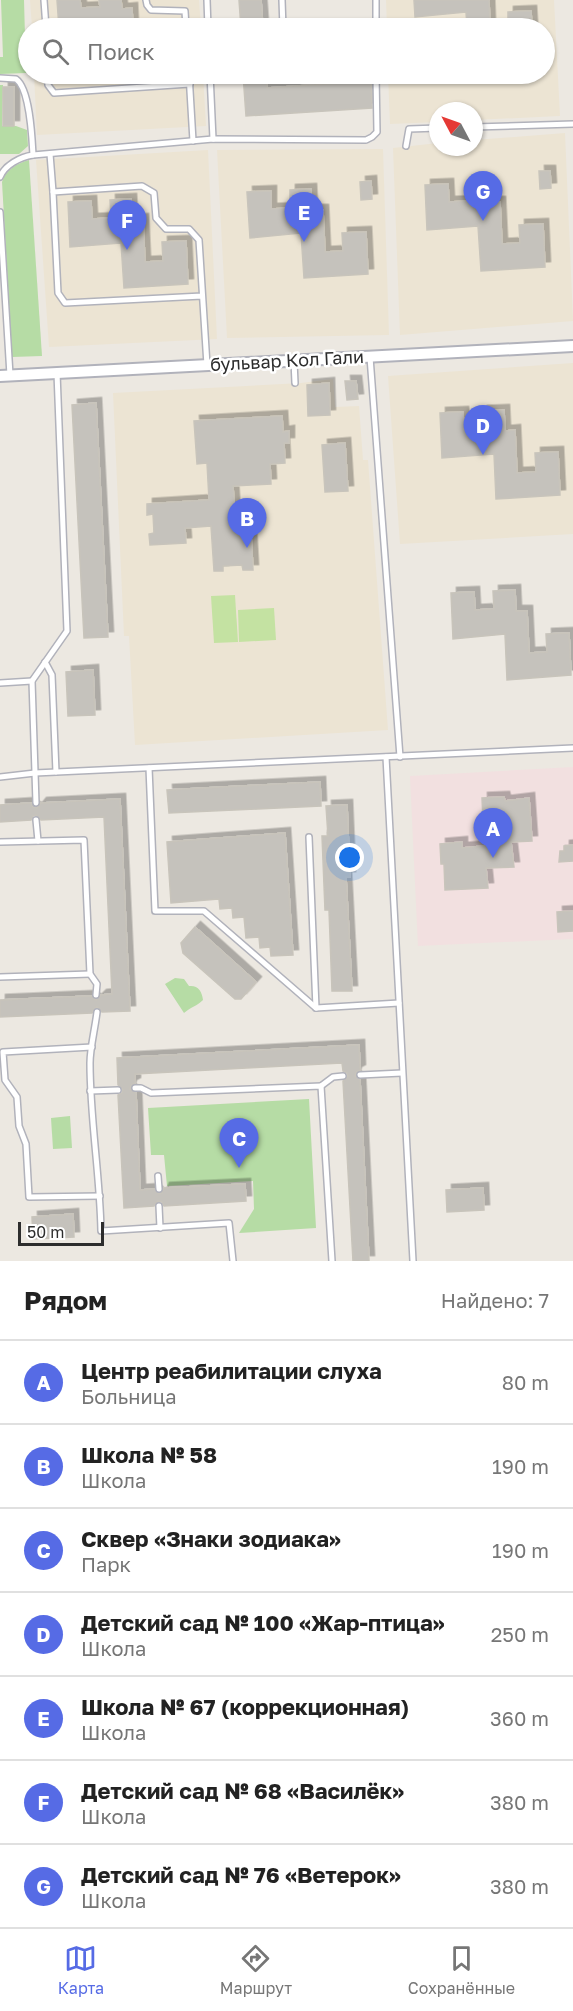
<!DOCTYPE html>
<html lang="ru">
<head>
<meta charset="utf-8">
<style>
  body { margin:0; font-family:"Golos Text",sans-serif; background:#f6f6f6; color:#222 }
  .compass { position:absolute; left:429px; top:102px; width:54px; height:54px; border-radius:50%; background:#fff; box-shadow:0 2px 4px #0004; rotate:311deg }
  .scale { position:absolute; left:18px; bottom:15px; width:86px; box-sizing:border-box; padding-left:6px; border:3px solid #2d2d2d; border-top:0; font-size:16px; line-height:21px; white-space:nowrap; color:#2d2d2d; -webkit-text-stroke:4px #fff; paint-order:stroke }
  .you { position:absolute; left:350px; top:858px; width:21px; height:21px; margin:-15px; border:4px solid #fff; border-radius:50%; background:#1a73e8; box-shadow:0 0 0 9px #1a73e833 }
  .badge { display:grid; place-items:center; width:39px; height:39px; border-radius:50%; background:#566be5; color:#fff; font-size:20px; font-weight:700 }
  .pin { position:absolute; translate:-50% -50px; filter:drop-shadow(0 2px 3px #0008) }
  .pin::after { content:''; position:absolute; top:32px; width:21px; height:18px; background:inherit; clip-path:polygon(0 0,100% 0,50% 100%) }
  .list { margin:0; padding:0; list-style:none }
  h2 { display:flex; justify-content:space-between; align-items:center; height:78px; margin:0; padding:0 24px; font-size:26px }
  h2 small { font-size:20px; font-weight:400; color:#767676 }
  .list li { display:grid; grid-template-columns:39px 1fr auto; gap:18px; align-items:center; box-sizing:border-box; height:84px; padding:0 24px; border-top:2px solid #e0e0e0 }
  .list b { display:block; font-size:22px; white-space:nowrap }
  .list p { margin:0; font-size:20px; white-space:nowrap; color:#767676 }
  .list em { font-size:20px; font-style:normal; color:#767676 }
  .icon { flex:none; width:33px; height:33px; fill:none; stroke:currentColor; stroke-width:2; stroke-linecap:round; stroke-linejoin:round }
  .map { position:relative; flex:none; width:573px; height:1261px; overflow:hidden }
  .search { position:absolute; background:#fff; box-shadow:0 2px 4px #0004; left:18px; right:18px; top:18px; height:66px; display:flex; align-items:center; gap:15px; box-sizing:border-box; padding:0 21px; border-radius:33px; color:#767676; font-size:22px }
  .sheet { height:666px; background:#fff }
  nav { display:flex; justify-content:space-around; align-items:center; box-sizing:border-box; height:84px; border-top:2px solid #e0e0e0; background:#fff; font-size:16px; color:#767676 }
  nav a { display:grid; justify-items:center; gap:3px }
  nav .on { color:#566be5 }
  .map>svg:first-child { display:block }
</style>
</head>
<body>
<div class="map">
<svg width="573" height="1261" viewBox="0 0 573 1261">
  <defs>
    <filter id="shadow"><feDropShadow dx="5.5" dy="-5.5" stdDeviation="0" flood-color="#0004"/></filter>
  </defs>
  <rect width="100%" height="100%" fill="#ece8e1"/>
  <g fill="#ece4d3">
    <polygon points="30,0 199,0 201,28 32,28"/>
    <polygon points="386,0 554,0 560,116 474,120 474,111 438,111 438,122 390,124 388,74 544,74 544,28 387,28"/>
    <polygon points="34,74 203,74 206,126 37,135"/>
    <polygon points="565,133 573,321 400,335 393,148 438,143 438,147 474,147 474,140"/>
    <polygon points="383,149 389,335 227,338 217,150"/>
    <polygon points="208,150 217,339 49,347 36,160"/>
    <polygon points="573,363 573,534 400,544 388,376"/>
    <polygon points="333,379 335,407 359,406 363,460 368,460 388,730 135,745 129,636 124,636 113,393 301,383"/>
  </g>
  <polygon fill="#f2e0e0" points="573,767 573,939 418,946 410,776"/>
  <g fill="#b6dca5">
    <polygon points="1,0 24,0 26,73 0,74 0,57 3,57"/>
    <polygon points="0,85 3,85 2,126 16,126 27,130 28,146 19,154 0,154"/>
    <path d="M 29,160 L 42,356 L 12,357 L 2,182 C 5,170 18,163 29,160 Z"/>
    <path d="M 175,978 L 184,979 L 189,986 C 198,985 202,991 203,1000 C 197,1006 191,1007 184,1013 L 165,984 Z"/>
    <polygon points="309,1099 316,1228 239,1233 254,1209 253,1181 167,1186 164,1155 151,1155 148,1108"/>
    <polygon points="70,1116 72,1148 53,1149 51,1118"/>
  </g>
  <g fill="#c4e2a2">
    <polygon points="235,595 238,642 214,643 211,596"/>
    <polygon points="274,608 276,640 239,642 238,610"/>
  </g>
  <g fill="#c5c2bc" stroke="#c8c4bb" stroke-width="1.5" filter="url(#shadow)">
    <polygon points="57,0 80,0 81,8 100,7 99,0 121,0 122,9 132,8 133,28 59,28"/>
    <polygon points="239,0 261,0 263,28 241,28"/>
    <polygon points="414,0 489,0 490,28 467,28 466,12 415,17"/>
    <polygon points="531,11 532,28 508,28 508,12"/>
    <polygon points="243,74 266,74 267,88 371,81 372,108 246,116"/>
    <rect x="3" y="87" width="11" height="39"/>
    <polygon points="539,171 550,171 551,188 540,189"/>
    <polygon points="371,181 372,199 361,200 360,182"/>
    <polygon points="488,182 489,202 500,202 502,244 520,243 519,225 543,224 545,267 481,271 478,226 427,230 425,185 448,184 449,202 468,201 467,183"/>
    <polygon points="311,189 312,210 323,210 325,252 343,251 342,233 366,232 368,274 304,278 301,233 250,238 247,192 271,191 271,209 290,208 290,190"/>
    <polygon points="131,199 132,220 143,219 145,262 163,261 162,242 186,241 188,284 124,288 121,243 70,247 68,202 91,201 92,219 111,218 110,200"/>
    <polygon points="345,381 356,381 358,399 347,400"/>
    <polygon points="329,383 330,415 308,416 307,385"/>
    <polygon points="96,403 108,637 84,638 72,405"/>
    <polygon points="504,410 505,431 515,430 517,473 536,472 535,453 558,452 560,495 496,499 494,454 442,458 440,413 463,412 464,430 483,429 482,411"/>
    <polygon points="282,416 283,432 289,431 289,443 284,443 285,463 270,464 271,484 233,486 236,535 251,534 253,570 243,570 242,565 223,566 223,571 214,571 211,526 185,528 186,543 150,545 149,534 154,533 153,514 147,515 147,504 209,500 207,463 197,464 194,421"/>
    <polygon points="345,443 348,491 325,492 322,445"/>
    <polygon points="515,590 516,611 527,611 529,653 547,652 546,634 569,633 571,675 507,680 505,634 453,639 451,593 474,592 475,610 494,609 493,591"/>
    <polygon points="93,670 95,715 68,716 66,672"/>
    <polygon points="320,782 321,806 169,813 167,790"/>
    <polygon points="504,797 505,801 529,798 532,841 511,842 514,867 486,868 488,888 445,890 444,864 441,864 440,844 462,842 462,848 484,846 489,840 487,820 483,820 482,798"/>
    <polygon points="120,799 130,1011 102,1012 97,1007 94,1009 92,1013 0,1017 0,1000 91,996 96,1000 101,995 112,994 104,817 41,820 36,815 33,816 31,820 0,822 0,805 31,803 33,807 37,808 41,803"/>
    <polygon points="347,805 350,877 346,877 352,991 332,991 329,910 325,910 322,836 328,836 326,806"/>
    <polygon points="285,833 293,955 271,956 270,947 260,948 259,937 246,938 244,917 233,918 232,908 220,909 219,899 171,903 167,842"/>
    <polygon points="573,845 573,861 559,862 560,851 564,851 564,846"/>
    <polygon points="573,911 573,931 558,932 557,912"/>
    <polygon points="195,927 256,982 241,999 235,999 183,953 181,943"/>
    <polygon points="359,1045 360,1070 356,1072 355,1076 360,1080 369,1261 353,1261 343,1081 348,1076 347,1073 343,1071 342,1063 135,1074 135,1083 131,1085 130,1089 136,1093 140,1190 154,1189 159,1194 162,1193 164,1188 245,1184 246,1201 164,1206 162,1202 158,1201 154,1206 124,1208 118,1095 122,1093 123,1089 118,1085 117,1058"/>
    <polygon points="483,1188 484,1210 447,1212 446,1190"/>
    <polygon points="73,1214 74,1237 33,1239 32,1217"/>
  </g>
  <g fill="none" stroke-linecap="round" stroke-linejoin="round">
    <g stroke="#b1b2bb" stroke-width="8">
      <g id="service">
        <polyline points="44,0 46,28"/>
        <polyline points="146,0 147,5 151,10 185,11 186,28"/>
        <polyline points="207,0 208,28"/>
        <polyline points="282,0 283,28"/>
        <polyline points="376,28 376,0"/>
        <polyline points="47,74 48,85 54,93 190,84"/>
        <polyline points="189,74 193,141"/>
        <polyline points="210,74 213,139"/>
        <path d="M 0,78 L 16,79 C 30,89 32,137 33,155"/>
        <polyline points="474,127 573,124"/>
        <polyline points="406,146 409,129 438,128"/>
        <polyline points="50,154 53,192"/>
        <path d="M 0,177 C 5,165 20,157 33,155 L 213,139 L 366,140 L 372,137 L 377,132 L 376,74"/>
        <polyline points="0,212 10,375"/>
        <polyline points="202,296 65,303 58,293 53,192 142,186 154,193 156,218 166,229 189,229 199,240 207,365"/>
        <polyline points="370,357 400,757"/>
        <polyline points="294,361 295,383"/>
        <polyline points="45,662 52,675 56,772"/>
        <polyline points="0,683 32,681"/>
        <polyline points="386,757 413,1261"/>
        <polyline points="149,768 155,911 204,911 316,1008 399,1003"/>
        <polyline points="0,777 35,773 573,748"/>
        <polyline points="36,803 32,681 67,631 57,373"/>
        <polyline points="36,820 38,841"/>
        <polyline points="309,837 316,1008"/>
        <polyline points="0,842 84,840 90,974 97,984 96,995"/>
        <polyline points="0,977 90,974"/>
        <path d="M 97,1012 C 95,1029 90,1048 90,1063 C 90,1119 100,1175 101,1231 L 229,1223 L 233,1261"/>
        <polyline points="92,1047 3,1052 5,1080 17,1097 19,1126 26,1144 29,1197 100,1196"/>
        <polyline points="360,1075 402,1073"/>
        <polyline points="321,1086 333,1077 343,1076"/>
        <polyline points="135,1088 141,1088 151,1093 321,1086 332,1261"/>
        <polyline points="90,1091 118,1090"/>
        <polyline points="158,1176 159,1189"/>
        <polyline points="159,1206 160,1228"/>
      </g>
    </g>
    <g stroke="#b1b2bb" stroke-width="14">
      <polyline id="minor" points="0,376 573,346"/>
    </g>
    <use href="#service" stroke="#fff" stroke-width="5"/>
    <use href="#minor" stroke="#fff" stroke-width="10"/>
  </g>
  <g text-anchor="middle" stroke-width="5" stroke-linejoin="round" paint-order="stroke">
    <g font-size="18" fill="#2d2d2d" stroke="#fff">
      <text transform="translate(287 361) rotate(-3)" y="6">бульвар Кол Гали</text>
    </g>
  </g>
</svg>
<svg class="compass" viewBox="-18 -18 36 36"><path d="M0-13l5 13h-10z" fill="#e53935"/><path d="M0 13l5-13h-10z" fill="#767676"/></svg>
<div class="scale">50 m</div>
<div class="you"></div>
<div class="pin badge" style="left:493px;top:858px">A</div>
<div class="pin badge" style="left:247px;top:548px">B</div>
<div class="pin badge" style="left:239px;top:1168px">C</div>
<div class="pin badge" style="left:483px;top:455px">D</div>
<div class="pin badge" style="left:304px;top:242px">E</div>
<div class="pin badge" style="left:127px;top:250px">F</div>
<div class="pin badge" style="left:483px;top:221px">G</div>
<div class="search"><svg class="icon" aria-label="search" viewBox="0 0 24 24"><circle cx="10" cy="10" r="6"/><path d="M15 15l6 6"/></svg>Поиск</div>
</div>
<section class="sheet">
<h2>Рядом<small>Найдено: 7</small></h2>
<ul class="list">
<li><span class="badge">A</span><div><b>Центр реабилитации слуха</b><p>Больница</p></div><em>80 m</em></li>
<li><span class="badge">B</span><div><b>Школа № 58</b><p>Школа</p></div><em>190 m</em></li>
<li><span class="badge">C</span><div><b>Сквер «Знаки зодиака»</b><p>Парк</p></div><em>190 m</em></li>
<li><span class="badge">D</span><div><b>Детский сад № 100 «Жар-птица»</b><p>Школа</p></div><em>250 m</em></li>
<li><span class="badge">E</span><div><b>Школа № 67 (коррекционная)</b><p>Школа</p></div><em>360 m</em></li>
<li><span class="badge">F</span><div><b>Детский сад № 68 «Василёк»</b><p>Школа</p></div><em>380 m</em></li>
<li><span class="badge">G</span><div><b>Детский сад № 76 «Ветерок»</b><p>Школа</p></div><em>380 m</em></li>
</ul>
</section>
<nav>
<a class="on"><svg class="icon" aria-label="map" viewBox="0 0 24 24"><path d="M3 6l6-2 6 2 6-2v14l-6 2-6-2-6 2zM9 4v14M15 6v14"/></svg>Карта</a>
<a><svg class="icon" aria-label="directions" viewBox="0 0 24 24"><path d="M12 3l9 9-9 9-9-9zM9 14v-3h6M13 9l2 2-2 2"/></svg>Маршрут</a>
<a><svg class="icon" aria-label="saved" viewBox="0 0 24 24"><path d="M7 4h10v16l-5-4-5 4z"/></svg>Сохранённые</a>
</nav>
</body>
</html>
